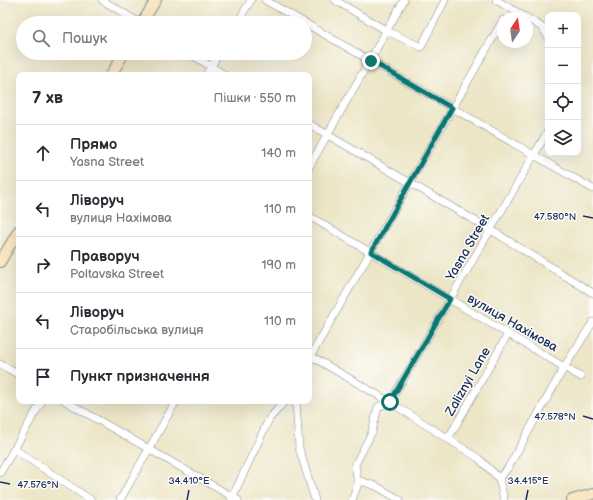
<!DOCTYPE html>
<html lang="uk">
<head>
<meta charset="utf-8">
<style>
  body { margin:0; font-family:"Balsamiq Sans",sans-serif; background:#f7f7f7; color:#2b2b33 }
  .controls { position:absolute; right:12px; top:12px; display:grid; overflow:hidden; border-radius:8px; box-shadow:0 4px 16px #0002 }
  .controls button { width:36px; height:36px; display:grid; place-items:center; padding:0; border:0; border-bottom:1px solid #e1e1e2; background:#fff; color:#2b2b33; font:20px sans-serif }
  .compass { position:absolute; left:497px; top:12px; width:36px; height:36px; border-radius:50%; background:#fff; box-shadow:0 4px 16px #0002; rotate:13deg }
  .stop { position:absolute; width:12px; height:12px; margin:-9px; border:3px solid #0f766e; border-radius:50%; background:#fff }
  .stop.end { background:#0f766e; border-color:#fff; box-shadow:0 1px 4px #0008 }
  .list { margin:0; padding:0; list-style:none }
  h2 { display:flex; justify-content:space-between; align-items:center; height:52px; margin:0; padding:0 16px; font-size:17px }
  h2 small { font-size:13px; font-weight:400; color:#7c7c81 }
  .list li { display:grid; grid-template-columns:26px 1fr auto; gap:12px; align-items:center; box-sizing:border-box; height:56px; padding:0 16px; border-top:1px solid #e1e1e2 }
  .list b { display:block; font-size:15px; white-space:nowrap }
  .list p { margin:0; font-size:13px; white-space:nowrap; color:#7c7c81 }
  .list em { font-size:13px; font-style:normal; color:#7c7c81 }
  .icon { flex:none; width:22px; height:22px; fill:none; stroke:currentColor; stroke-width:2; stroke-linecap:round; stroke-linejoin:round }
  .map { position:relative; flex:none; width:593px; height:500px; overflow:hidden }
  .search { position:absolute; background:#fff; box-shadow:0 4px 16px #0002; left:16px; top:16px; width:296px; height:44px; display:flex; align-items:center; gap:10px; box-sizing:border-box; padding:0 14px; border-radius:22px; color:#7c7c81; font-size:15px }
  .panel { position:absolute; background:#fff; box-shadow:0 4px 16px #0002; left:16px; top:72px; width:296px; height:332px; border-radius:8px }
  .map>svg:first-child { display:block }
</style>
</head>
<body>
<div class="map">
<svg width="593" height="500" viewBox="0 0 593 500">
  <rect width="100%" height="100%" fill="#fdfcf7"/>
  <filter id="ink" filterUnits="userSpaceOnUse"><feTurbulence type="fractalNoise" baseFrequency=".025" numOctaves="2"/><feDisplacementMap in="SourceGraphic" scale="8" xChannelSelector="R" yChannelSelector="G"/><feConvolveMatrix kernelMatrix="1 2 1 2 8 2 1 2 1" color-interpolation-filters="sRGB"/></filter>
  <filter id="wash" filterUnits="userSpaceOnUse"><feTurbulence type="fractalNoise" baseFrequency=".012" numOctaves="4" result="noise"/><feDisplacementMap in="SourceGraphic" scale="16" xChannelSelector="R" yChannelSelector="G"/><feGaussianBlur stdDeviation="0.9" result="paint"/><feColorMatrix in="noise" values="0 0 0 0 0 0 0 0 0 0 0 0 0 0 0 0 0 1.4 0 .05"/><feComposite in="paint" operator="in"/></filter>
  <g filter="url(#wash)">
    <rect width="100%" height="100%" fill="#ece5c6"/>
  </g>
  <g filter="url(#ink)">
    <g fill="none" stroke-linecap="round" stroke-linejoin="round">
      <g stroke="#848a92" stroke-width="8">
        <g id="street">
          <polyline points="102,0 140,23"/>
          <polyline points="265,0 305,23"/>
          <polyline points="335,0 387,31 421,47 445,0"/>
          <polyline points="496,0 527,18"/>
          <polyline points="527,18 543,28 548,37"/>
          <polyline points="237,23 251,0"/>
          <polyline points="305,23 593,189"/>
          <polyline points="189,53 225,75"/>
          <polyline points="206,75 219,53"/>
          <polyline points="309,124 491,230 593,293"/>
          <polyline points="309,167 404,0"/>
          <polyline points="309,216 581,377"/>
          <polyline points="309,355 390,402 478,458 499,478 504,500"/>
          <polyline points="309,359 503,20"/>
          <polyline points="0,364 19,375"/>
          <polyline points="65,401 238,500"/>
          <polyline points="296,401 299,448 315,500"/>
          <polyline points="448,439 508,334"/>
          <polyline points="14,449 91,500"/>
          <polyline points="0,473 42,401"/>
          <polyline points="499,478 508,468 565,366 593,322"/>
          <polyline points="357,480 376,486 400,500"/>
          <polyline points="120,500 176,401"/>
          <polyline points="231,500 269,419 285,401"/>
          <polyline points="352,500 358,484 355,465 372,432 378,407 390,402 548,131"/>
        </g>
      </g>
      <g stroke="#848a92" stroke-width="12">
        <g id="secondary">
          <polyline points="142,23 156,0"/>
          <polyline points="111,75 124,53"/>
          <polyline points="0,262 19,230"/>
          <polyline points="572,500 593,494"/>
        </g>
      </g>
      <use href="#street" stroke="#fff" stroke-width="7"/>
      <use href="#secondary" stroke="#f9e7c3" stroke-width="10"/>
    </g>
  </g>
  <g fill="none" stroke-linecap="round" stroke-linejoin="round" filter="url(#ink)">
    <polyline stroke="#0f766e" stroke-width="5" points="371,61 452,108 371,252 450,299 390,402"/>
  </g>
  <path fill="none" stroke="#1b2f5e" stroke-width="1.5" d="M 583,216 L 593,218M 583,416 L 593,419M 0,482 L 10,484M 187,500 L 189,490M 526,500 L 528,490"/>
  <g text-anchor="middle" stroke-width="3" stroke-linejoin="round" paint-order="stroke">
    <g font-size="13" fill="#1b2f5e" stroke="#fdfcf7">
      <text transform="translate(467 247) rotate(-60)" y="5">Yasna Street</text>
      <text transform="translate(513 322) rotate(30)" y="5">вулиця Нахімова</text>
      <text transform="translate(467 381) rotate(-60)" y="5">Zaliznyi Lane</text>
    </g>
  </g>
  <g font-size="10" text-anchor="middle" fill="#1b2f5e" stroke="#fdfcf7" stroke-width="3" stroke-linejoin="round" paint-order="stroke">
    <text x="555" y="220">47.580°N</text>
    <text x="555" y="420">47.578°N</text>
    <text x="189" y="484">34.410°E</text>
    <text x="528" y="484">34.415°E</text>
    <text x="38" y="488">47.576°N</text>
  </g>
</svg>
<div class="controls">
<button>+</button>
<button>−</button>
<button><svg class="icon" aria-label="locate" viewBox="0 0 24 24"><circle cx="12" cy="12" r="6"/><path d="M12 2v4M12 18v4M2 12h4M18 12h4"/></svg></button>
<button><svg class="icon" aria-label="layers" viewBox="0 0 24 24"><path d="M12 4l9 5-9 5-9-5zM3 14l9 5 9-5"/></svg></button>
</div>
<svg class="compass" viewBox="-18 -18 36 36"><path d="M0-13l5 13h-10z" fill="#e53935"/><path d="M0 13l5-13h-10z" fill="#7c7c81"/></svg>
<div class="stop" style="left:390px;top:402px"></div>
<div class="stop end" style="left:371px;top:61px"></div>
<div class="search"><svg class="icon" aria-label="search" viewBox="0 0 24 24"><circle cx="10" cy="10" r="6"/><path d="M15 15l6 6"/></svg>Пошук</div>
<section class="panel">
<h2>7 хв<small>Пішки · 550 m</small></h2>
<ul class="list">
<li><svg class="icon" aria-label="ahead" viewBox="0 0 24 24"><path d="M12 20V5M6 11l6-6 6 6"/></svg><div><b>Прямо</b><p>Yasna Street</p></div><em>140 m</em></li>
<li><svg class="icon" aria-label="left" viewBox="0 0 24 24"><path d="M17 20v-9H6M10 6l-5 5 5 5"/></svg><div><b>Ліворуч</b><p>вулиця Нахімова</p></div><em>110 m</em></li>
<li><svg class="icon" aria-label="right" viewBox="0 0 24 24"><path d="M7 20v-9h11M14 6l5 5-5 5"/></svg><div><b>Праворуч</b><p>Poltavska Street</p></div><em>190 m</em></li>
<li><svg class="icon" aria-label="left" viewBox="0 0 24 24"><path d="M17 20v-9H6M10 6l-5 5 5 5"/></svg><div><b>Ліворуч</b><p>Старобільська вулиця</p></div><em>110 m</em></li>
<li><svg class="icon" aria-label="arrive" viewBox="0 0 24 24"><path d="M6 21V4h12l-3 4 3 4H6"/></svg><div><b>Пункт призначення</b></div></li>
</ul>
</section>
</div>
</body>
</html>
